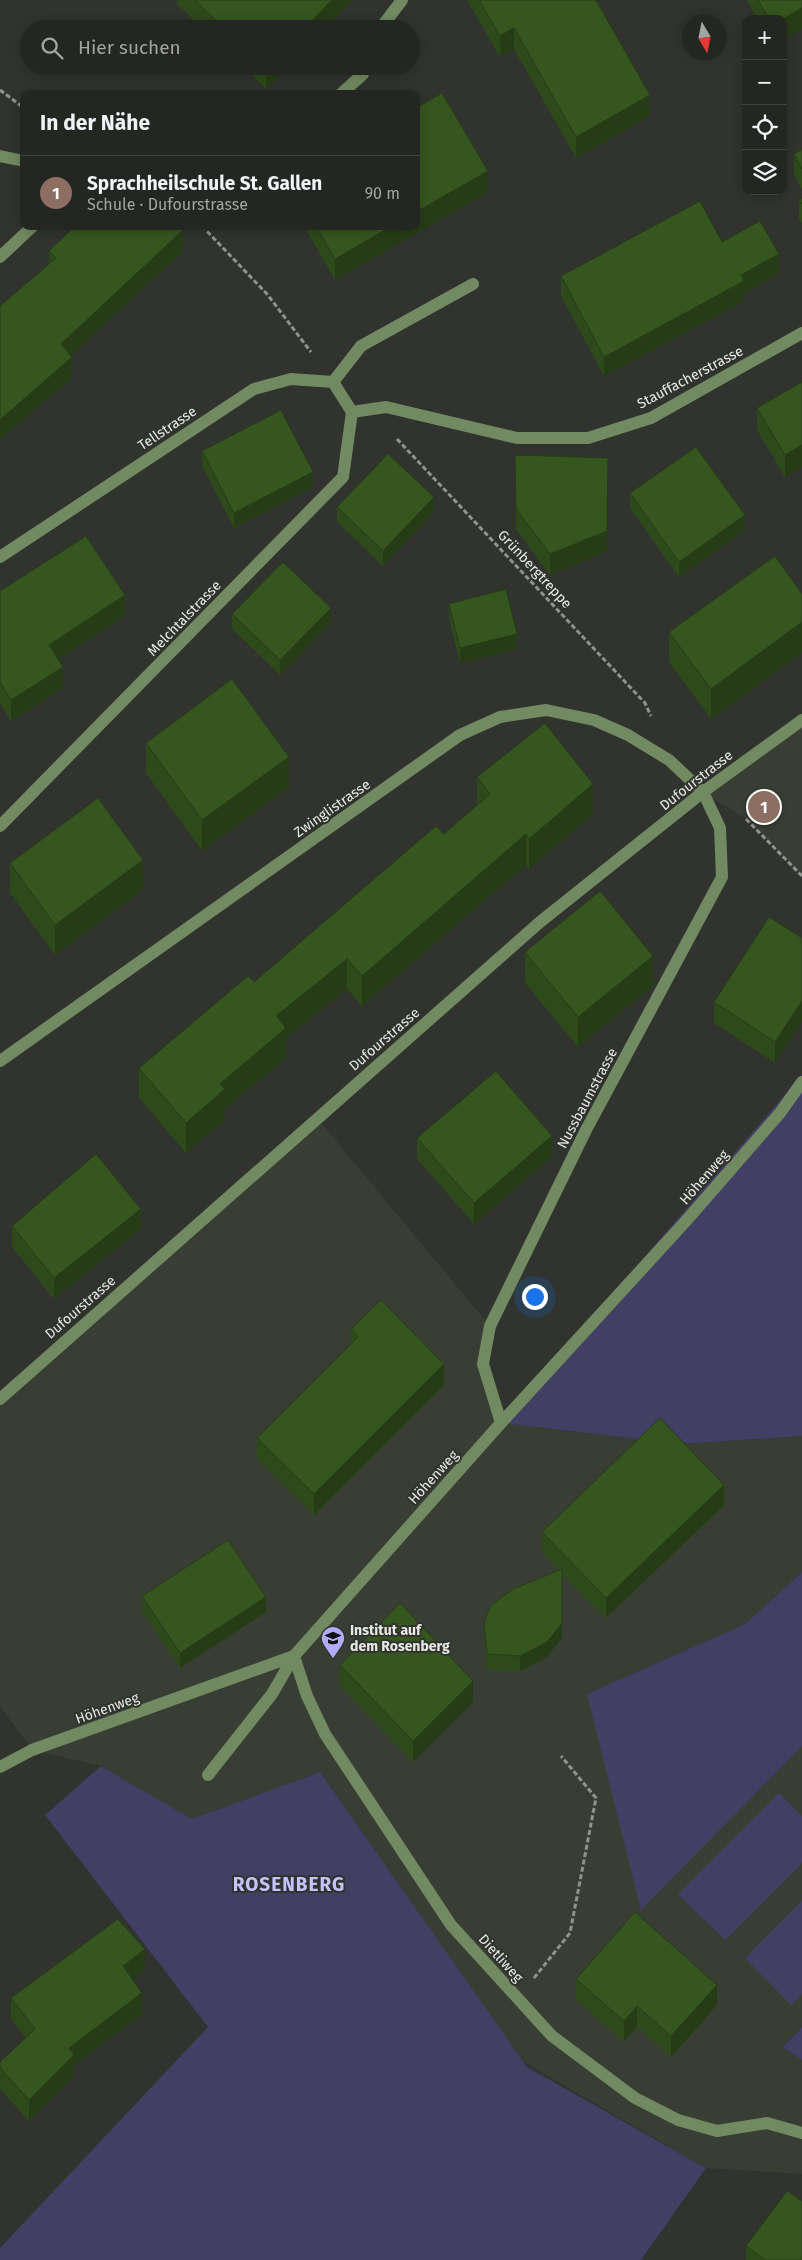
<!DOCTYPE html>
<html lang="de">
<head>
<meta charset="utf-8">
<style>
  body { margin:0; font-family:"Fira Sans",sans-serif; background:#30322f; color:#f1f3f6 }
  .controls { position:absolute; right:15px; top:15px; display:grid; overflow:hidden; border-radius:10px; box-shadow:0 2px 12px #0003 }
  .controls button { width:45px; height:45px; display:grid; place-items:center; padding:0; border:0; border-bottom:1px solid #414340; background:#242622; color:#f1f3f6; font:25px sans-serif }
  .compass { position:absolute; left:682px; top:15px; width:45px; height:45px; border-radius:50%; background:#242622; box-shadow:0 2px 12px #0003; rotate:170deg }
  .you { position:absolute; left:534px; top:1296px; width:18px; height:18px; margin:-12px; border:4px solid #fff; border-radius:50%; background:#1a73e8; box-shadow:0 0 0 8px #1a73e833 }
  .badge { display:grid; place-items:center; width:32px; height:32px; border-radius:50%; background:#b45309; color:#fff; font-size:16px; font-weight:700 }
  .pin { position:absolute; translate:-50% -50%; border:2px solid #fff; box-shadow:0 1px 5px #0006 }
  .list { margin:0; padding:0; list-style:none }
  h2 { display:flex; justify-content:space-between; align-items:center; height:65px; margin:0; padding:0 20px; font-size:21px }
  h2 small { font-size:16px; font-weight:400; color:#a3a5a5 }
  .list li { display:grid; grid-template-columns:32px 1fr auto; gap:15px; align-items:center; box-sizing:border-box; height:75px; padding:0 20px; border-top:1px solid #414340 }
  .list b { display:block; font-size:19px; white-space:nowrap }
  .list p { margin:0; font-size:16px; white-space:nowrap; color:#a3a5a5 }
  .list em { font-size:16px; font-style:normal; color:#a3a5a5 }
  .icon { flex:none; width:28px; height:28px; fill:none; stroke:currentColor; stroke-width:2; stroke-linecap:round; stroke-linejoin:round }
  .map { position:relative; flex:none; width:802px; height:2260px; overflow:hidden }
  .search { position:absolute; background:#242622; box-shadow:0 2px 12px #0003; left:20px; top:20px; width:400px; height:55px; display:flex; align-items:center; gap:12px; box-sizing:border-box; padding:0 18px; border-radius:28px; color:#a3a5a5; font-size:19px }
  .panel { position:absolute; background:#242622; box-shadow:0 2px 12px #0003; left:20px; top:90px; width:400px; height:140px; border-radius:10px }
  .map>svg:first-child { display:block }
</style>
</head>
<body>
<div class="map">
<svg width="802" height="2260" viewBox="0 0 802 2260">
  <rect width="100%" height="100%" fill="#30332e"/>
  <g fill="#393e35">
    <polygon points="802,720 802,876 750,822 703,792"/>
    <polygon points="317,1118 490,1326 483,1364 501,1423 682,1444 802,1436 802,1572 745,1624 587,1694 788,1758 802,1746 802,2027 783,2047 802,2060 802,2174 706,2168 522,2061 320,1772 192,1819 101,1766 32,1750 0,1706 0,1399"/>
  </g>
  <g fill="#413f63">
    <polygon points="802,1075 802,1436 682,1444 501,1423"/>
    <polygon points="802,1572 802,1746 641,1910 587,1694 745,1624"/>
    <polygon points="101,1766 192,1819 320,1772 527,2067 706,2168 641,2260 0,2260 0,2248 208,2027 45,1815"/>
    <polygon points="779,1793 802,1816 802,1863 725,1940 678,1894"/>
    <polygon points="802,1901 802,1994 791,2005 745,1958"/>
    <polygon points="802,2027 802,2060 783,2047"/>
  </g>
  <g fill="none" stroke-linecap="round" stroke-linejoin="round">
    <g stroke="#90928e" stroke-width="3" stroke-dasharray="5 2.5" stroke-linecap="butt">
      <polyline points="0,90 24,108"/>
      <polyline points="202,226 267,294 311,352"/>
      <polyline points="397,439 645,703 651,716"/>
      <polyline points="746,819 802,876"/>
      <polyline points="534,1978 570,1933 596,1798 561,1756"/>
    </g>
    <g stroke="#718a61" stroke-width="12">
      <polyline points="380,29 402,0"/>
      <polyline points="341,94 363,74 366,66"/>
      <polyline points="0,156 24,161"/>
      <polyline points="0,257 33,226"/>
      <polyline points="333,382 361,346 473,284"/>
      <polyline points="352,412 386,407 517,438 588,438 651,418 802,333"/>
      <polyline points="0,557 254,389 291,379 333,382 352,412"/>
      <polyline points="0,826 343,477 352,412"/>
      <polyline points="0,1061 460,735 500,717 546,710 594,720 628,735 669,760 703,792 720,828 722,877 586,1130 490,1326 483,1364 501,1423"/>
      <polyline points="0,1399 540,922 703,792 802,720"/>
      <polyline points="294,1656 307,1696 325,1734 451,1925 552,2036 635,2098 678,2120 717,2131 767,2123 802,2133"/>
      <polyline points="0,1767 32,1750 294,1656 501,1423 685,1222 780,1113 802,1082"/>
      <polyline points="208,1775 272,1694 294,1656"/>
    </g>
  </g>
  <g fill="#2e4a1b">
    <polygon points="177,0 352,0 324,29 203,29 177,4"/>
    <polygon points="467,0 596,0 650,116 576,158 514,49 500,57"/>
    <polygon points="747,0 802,0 802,29 783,40 783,19 757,19"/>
    <polygon points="243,66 288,66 266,89"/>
    <polygon points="802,149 802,189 794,174 794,154"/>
    <polygon points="488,192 335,280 304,226 416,226"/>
    <polygon points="802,198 802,223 799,219 799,200"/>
    <polygon points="722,242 779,273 744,293 744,301 604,376 561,296 561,276"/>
    <polygon points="49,251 183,251 71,355 72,378 49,264"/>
    <polygon points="802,382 802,467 785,477 757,430 757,408"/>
    <polygon points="202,451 313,487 234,528 202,466"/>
    <polygon points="515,455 607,551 550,575 516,529"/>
    <polygon points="630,493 745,530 679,577 630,508"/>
    <polygon points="337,507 434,512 383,566 337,522"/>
    <polygon points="0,591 125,616 58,659 63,688 11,721 0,703"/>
    <polygon points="802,594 802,653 711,719 669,662 669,632"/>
    <polygon points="449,604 517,649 460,663 449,619"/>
    <polygon points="232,614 331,623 280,675 232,629"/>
    <polygon points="146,743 289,787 202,851 146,773"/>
    <polygon points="477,777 593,814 529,869 526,865 362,1006 347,989 286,1038 286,1058 225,1109 225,1120 186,1153 139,1098 139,1068 254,982 444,834 477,806"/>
    <polygon points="10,863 143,890 55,955 10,893"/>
    <polygon points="802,938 775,1063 714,1023 714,1002"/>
    <polygon points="525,952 653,986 578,1047 525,983"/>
    <polygon points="417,1138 552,1157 474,1224 417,1159"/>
    <polygon points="12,1226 141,1229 54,1299 12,1247"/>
    <polygon points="351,1329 444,1385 314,1515 257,1459 257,1438 351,1344"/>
    <polygon points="724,1505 606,1618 562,1574 562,1638 547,1657 520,1671 487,1670 484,1638 484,1623 559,1571 542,1552 542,1532"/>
    <polygon points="142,1596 266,1612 180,1668 142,1611"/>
    <polygon points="340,1665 473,1702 413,1762 340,1686"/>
    <polygon points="145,1970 133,1979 142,2014 74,2065 74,2075 29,2121 0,2089 0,2062 26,2038 11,2019 11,1998"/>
    <polygon points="576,1979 717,2005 671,2057 637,2027 624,2042 576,2000"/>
    <polygon points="746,2246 802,2260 746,2260"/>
  </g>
  <g fill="#263c16">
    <polygon points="332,0 352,0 324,29 304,29"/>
    <polygon points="802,8 802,29 783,40 783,19"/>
    <polygon points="514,28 514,49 500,57 500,36"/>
    <polygon points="268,66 288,66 266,89 266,68"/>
    <polygon points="650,95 650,116 576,158 576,137"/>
    <polygon points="488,171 488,192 335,280 335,259 392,226 416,226 416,212"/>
    <polygon points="183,230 183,251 61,365 61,344"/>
    <polygon points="779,254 779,273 744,293 744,301 604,376 604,357 741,275"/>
    <polygon points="72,357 72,378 0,440 0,420"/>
    <polygon points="802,445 802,467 785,477 785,455"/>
    <polygon points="313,472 313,487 234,528 234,513"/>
    <polygon points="608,479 607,551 550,575 550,554"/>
    <polygon points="434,497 434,512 383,566 383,551"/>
    <polygon points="745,515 745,530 679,577 679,562"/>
    <polygon points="125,595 125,616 49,665 49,645"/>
    <polygon points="331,608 331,623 280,675 280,660"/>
    <polygon points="802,622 802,653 711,719 711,689"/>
    <polygon points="517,634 517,649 460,663 460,648"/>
    <polygon points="63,667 63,688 11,721 11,700"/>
    <polygon points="289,757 289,787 202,851 202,820"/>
    <polygon points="593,784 593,814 529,869 529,839"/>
    <polygon points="526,834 526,865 362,1006 362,976"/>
    <polygon points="143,860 143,890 55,955 55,925"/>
    <polygon points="653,956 653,986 578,1047 578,1017"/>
    <polygon points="347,959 347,989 286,1038 286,1058 225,1109 225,1120 186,1153 186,1123 276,1016"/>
    <polygon points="802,1001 802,1022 775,1063 775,1042"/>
    <polygon points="552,1136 552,1157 474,1224 474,1203"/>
    <polygon points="141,1209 141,1229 54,1299 54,1278"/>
    <polygon points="444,1364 444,1385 314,1515 314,1494"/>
    <polygon points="724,1485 724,1505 606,1618 606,1598"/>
    <polygon points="562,1569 562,1638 547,1657 520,1671 520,1656"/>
    <polygon points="266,1597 266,1612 180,1668 180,1653"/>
    <polygon points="473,1681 473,1702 413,1762 413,1741"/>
    <polygon points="145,1949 145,1970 123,1987 123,1966"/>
    <polygon points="717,1985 717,2005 671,2057 671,2036"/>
    <polygon points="142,1993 142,2014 74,2065 74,2075 29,2121 29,2100 69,2048"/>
    <polygon points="637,2006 637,2027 624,2042 624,2021"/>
  </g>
  <g fill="#36561f" stroke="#263c16">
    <polygon points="195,0 332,0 304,29 225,29"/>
    <polygon points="479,0 596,0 650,95 576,137 514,28 500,36"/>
    <polygon points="758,0 802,0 802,8 783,19 769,19"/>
    <polygon points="442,93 488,171 416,212 416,108"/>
    <polygon points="802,149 802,169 794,154"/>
    <polygon points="802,198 802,204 799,200"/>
    <polygon points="700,201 722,242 760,221 779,254 741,275 744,281 604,357 561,276"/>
    <polygon points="75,226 179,226 183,230 61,344 72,357 0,420 0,306 56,258 49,251"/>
    <polygon points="316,226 392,226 335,259"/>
    <polygon points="802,382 802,445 785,455 757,408"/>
    <polygon points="281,410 313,472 234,513 202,451"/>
    <polygon points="696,447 745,515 679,562 630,493"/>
    <polygon points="388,454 434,497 383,551 337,507"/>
    <polygon points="515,455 608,458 607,531 550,554 516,509"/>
    <polygon points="86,536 125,595 49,645 63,667 11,700 0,682 0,591"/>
    <polygon points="775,556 802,594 802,622 711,689 669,632"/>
    <polygon points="283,562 331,608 280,660 232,614"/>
    <polygon points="506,589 517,634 460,648 449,604"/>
    <polygon points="232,679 289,757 202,820 146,743"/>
    <polygon points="545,723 593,784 529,839 526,834 362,976 347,959 276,1016 286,1028 220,1084 225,1089 186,1123 139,1068 248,976 254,982 436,826 444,834 490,794 477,777"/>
    <polygon points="98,798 143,860 55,925 10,863"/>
    <polygon points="600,891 653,956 578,1017 525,952"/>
    <polygon points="769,917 802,938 802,1001 775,1042 714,1002"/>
    <polygon points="496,1071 552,1136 474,1203 417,1138"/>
    <polygon points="96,1154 141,1209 54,1278 12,1226"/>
    <polygon points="381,1300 444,1364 314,1494 257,1438 358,1337 351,1329"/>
    <polygon points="660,1418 724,1485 606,1598 542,1532"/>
    <polygon points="228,1540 266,1597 180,1653 142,1596"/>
    <polygon points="562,1569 562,1623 547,1642 520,1656 487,1654 484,1623 491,1605 513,1589"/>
    <polygon points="400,1603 473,1681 413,1741 340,1665"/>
    <polygon points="635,1912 717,1985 671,2036 637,2006 624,2021 576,1979"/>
    <polygon points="118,1919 145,1949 123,1966 142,1993 69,2048 74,2055 29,2100 0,2068 0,2062 35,2029 11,1998"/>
    <polygon points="787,2191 802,2201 802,2260 765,2260 746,2246"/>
  </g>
  <defs>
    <g id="school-pin" transform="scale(1.25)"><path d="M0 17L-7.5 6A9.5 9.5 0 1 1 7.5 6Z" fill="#b1adfa" stroke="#30332e"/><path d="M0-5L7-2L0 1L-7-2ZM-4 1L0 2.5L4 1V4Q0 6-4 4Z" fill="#111"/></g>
  </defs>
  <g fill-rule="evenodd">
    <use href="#school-pin" x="333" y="1638"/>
  </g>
  <g text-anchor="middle" stroke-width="4" stroke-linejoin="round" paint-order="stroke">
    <g font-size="14" fill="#e8eae6" stroke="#30332e">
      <text transform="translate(690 377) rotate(-28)" y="5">Stauffacherstrasse</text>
      <text transform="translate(167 428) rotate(-34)" y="5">Tellstrasse</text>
      <text transform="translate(535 569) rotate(47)" y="5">Grünbergtreppe</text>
      <text transform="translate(184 618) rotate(-46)" y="5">Melchtalstrasse</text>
      <text transform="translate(696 780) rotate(-38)" y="5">Dufourstrasse</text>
      <text transform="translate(332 808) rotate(-35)" y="5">Zwinglistrasse</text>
      <text transform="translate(384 1039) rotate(-41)" y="5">Dufourstrasse</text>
      <text transform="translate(587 1098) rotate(-62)" y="5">Nussbaumstrasse</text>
      <text transform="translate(704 1177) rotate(-49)" y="5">Höhenweg</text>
      <text transform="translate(80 1307) rotate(-41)" y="5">Dufourstrasse</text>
      <text transform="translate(433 1477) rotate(-48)" y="5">Höhenweg</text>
      <text transform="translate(107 1708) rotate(-20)" y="5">Höhenweg</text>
      <text transform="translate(501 1958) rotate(48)" y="5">Dietliweg</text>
    </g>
    <g font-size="14" font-weight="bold" fill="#e8eae6" stroke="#30332e" text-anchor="start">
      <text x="350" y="1635">Institut auf<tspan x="350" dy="16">dem Rosenberg</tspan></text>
    </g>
    <g font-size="19" font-weight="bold" letter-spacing="1" fill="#c5c3fd" stroke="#30332e">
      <text x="289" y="1891">ROSENBERG</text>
    </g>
  </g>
</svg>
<div class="controls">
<button>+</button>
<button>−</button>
<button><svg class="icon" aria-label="locate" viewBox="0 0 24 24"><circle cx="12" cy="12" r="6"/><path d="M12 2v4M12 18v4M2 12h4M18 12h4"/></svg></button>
<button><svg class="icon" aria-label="layers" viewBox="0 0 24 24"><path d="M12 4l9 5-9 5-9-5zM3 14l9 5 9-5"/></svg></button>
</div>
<svg class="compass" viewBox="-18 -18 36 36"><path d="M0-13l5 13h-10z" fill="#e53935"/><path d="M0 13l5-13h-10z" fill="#a3a5a5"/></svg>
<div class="you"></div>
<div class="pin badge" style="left:764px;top:807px;background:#8d6e63">1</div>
<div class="search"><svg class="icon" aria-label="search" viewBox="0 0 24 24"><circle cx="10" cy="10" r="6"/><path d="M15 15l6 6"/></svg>Hier suchen</div>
<section class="panel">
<h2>In der Nähe<small></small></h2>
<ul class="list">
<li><span class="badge" style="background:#8d6e63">1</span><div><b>Sprachheilschule St. Gallen</b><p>Schule · Dufourstrasse</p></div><em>90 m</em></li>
</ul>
</section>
</div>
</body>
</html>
